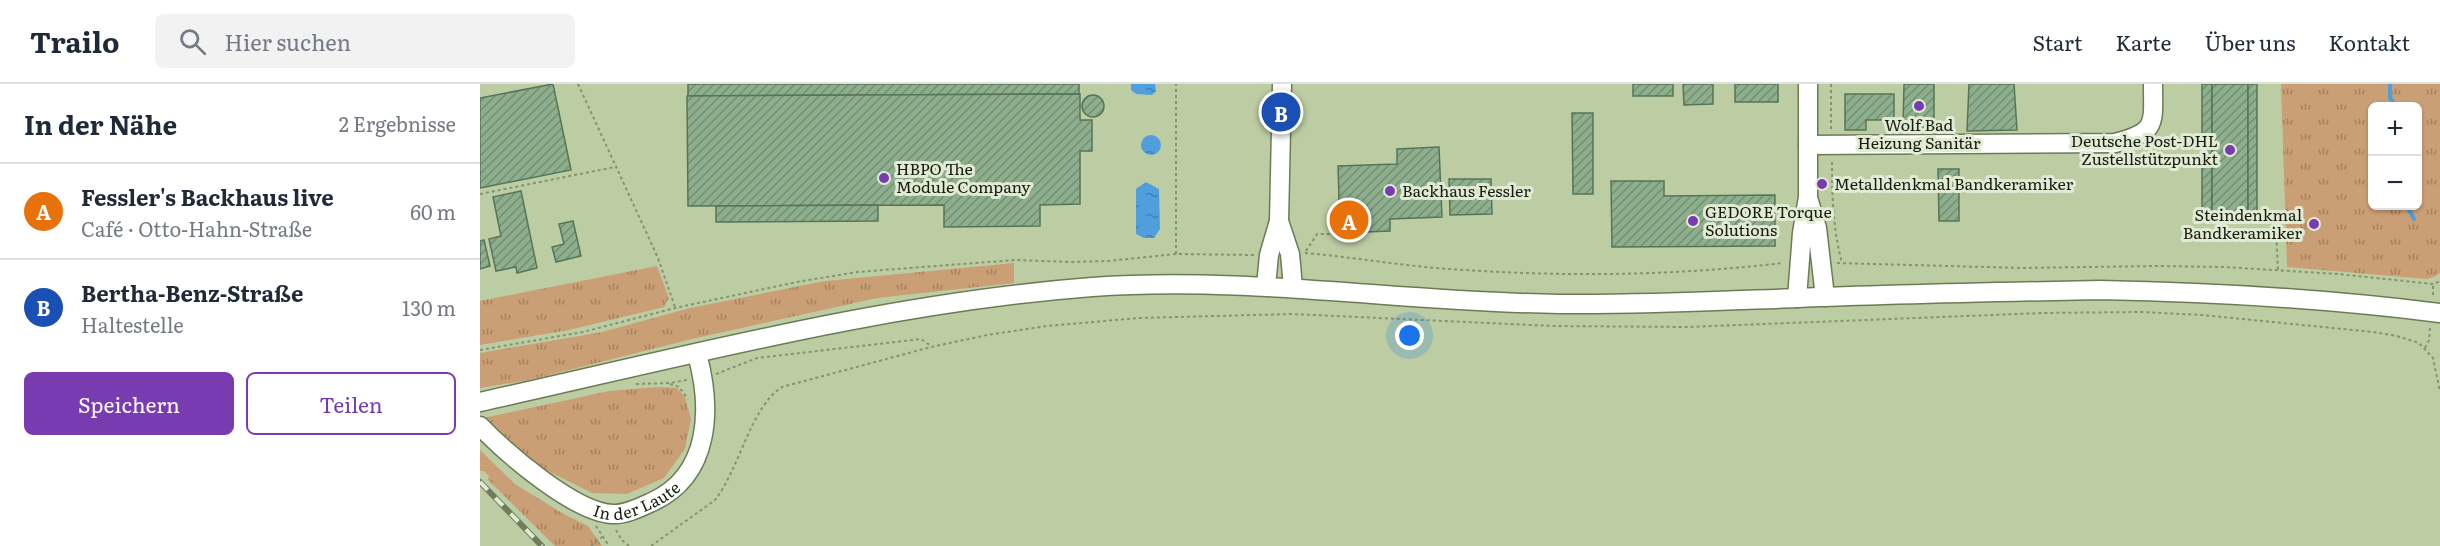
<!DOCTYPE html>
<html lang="de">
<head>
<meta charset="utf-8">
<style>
  body { margin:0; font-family:Literata,serif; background:#f2f2f3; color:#1f2937 }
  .controls { position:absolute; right:18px; top:18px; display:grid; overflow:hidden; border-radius:9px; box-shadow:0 2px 4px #0004 }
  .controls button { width:54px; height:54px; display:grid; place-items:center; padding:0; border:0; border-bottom:2px solid #e0e1e3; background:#fff; color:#1f2937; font:30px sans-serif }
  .you { position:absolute; left:930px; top:252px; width:21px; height:21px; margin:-15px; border:4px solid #fff; border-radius:50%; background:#1a73e8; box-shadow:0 0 0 9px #1a73e833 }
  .badge { display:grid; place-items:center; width:39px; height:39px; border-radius:50%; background:#793bb0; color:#fff; font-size:20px; font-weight:700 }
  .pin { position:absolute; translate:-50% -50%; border:3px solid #fff; box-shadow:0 2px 6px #0006 }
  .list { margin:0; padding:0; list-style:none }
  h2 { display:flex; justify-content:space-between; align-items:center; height:78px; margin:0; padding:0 24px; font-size:26px }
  h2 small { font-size:20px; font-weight:400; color:#747a83 }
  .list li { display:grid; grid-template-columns:39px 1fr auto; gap:18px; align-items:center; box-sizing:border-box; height:96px; padding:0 24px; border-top:2px solid #e0e1e3 }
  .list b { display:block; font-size:22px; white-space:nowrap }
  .list p { margin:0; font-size:20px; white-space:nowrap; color:#747a83 }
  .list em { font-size:20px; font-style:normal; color:#747a83 }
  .actions { display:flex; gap:12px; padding:18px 24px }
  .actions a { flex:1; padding:14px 0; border:2px solid #793bb0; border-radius:9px; text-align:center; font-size:21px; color:#793bb0 }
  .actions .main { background:#793bb0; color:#fff }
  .icon { flex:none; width:33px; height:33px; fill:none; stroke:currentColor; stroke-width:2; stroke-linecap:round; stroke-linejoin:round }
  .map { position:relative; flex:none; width:1960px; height:462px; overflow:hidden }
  header { display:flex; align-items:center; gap:36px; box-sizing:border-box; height:84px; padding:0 30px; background:#fff; border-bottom:2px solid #e0e1e3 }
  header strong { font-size:28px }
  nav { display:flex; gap:33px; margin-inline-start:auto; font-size:21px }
  .search { width:420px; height:54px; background:#f2f2f3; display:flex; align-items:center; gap:15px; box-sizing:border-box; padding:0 21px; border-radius:9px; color:#747a83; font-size:22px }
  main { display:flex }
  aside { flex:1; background:#fff }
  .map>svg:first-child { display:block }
</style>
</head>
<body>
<header>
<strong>Trailo</strong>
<div class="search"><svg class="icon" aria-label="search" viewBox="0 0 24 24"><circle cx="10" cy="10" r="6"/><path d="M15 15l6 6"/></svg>Hier suchen</div>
<nav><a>Start</a><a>Karte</a><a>Über uns</a><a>Kontakt</a></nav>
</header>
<main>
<aside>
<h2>In der Nähe<small>2 Ergebnisse</small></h2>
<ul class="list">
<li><span class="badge" style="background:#e8710a">A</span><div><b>Fessler's Backhaus live</b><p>Café · Otto-Hahn-Straße</p></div><em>60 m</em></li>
<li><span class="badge" style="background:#1a4fb4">B</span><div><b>Bertha-Benz-Straße</b><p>Haltestelle</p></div><em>130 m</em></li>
</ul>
<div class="actions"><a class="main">Speichern</a><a>Teilen</a></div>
</aside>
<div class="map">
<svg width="1960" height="462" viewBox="0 0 1960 462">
  <defs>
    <pattern id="grass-tufts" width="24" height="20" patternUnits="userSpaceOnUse" patternTransform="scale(1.5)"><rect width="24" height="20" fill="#cb9f76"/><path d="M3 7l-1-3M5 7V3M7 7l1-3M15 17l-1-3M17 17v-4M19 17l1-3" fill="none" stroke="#a4815f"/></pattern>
    <pattern id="water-ripples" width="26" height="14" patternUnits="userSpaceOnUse" patternTransform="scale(1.5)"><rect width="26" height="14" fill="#519edc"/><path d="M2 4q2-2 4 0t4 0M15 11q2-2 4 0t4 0" fill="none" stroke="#4280b1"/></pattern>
    <pattern id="building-hatch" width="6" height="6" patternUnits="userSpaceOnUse" patternTransform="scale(1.5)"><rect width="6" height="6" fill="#8eaf8e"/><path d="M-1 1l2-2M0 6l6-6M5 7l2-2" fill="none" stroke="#738e72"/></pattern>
  </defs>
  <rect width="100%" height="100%" fill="#bccda3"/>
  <g fill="url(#grass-tufts)" fill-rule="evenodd">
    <path d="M 1801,0 L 1960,0 L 1960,189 L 1954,193 L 1947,195 L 1807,183 ZM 1892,22 L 1938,22 L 1938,122 L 1892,122 Z"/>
    <polygon points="534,179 534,199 397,214 212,255 49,296 0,304 0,269 122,248 210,224 345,197"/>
    <polygon points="177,182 189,214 184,223 89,246 0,261 0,217"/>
    <polygon points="178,303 197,304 205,313 211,335 205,365 184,394 147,410 112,409 58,382 3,334 129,307"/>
    <polygon points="0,366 35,400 82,429 108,442 122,462 75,462 8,396 9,392 4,387 0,387"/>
  </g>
  <g fill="url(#water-ripples)">
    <polygon points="651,0 675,0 676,7 672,11 656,10 651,6"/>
    <circle cx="671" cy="61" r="10"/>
    <polygon points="666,98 679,105 680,145 674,154 664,154 656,150 656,105"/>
  </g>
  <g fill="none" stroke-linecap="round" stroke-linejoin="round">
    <g stroke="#519edc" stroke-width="4">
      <polyline points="1910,0 1910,13 1915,22"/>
      <polyline points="1927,122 1934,135"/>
    </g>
  </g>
  <g fill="url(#building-hatch)" stroke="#567557" stroke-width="1.5">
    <polygon points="73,0 91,86 0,104 0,14"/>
    <polygon points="208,0 599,0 599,10 208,12"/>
    <rect x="1153" y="0" width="40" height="12"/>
    <polygon points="1203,0 1233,0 1233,20 1204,21"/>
    <rect x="1255" y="0" width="43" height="18"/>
    <polygon points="1424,0 1454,0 1454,44 1423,44"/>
    <polygon points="1489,0 1534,0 1537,46 1487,47"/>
    <rect x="1722" y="0" width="10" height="132"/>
    <rect x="1732" y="0" width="36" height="132"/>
    <rect x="1768" y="0" width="9" height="131"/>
    <polygon points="600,10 600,36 612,36 612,67 600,67 600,120 560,121 560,142 464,143 464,121 208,122 207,12"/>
    <polygon points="1365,10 1414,10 1414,36 1386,36 1386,46 1365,46"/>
    <circle cx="613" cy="22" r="11"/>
    <polygon points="1092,29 1113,29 1113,110 1093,110"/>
    <polygon points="959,63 962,133 910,135 910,147 860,149 858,82 917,80 917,65"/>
    <polygon points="1458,85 1479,85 1479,137 1459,137"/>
    <polygon points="969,95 1011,95 1012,130 970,131"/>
    <polygon points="1131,97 1184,97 1184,112 1295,111 1295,162 1132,163"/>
    <polygon points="41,107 57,184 37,189 36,183 16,187 9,155 21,152 13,113"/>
    <polygon points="398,121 398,137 236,138 236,122"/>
    <polygon points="93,137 101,172 76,178 72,163 84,160 79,140"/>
    <polygon points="4,156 10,182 0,185 0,157"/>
  </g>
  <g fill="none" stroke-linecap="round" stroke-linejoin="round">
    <g stroke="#6c7b54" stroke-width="21">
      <g id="minor">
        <path d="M 1328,61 L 1635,59 C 1678,48 1673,40 1673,0"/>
        <polyline points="1329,117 1337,144 1345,213"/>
        <polyline points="799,137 810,170 813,203"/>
        <polyline points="786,202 789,171 799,137 802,0"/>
        <polyline points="1317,214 1322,149 1328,113 1328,0"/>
        <path d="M 0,318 C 203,273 404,219 612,203 C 768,192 923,218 1079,220 C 1158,221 1237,217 1317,214 C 1418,210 1519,208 1620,206 C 1734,208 1847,215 1960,229"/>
        <path id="s1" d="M 0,342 C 26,369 95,429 133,430 C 145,431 161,423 172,418 C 231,391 232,324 217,270"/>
      </g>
    </g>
    <g stroke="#859271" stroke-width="2" stroke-dasharray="3 3" stroke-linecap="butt">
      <polyline points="98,0 178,174 195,223"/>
      <polyline points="1351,0 1351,45"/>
      <path d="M 1352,78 C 1352,112 1353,145 1362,179"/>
      <polyline points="0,110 135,83"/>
      <polyline points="1794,141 1796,147 1798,186"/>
      <polyline points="826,167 837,150 855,150 860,146"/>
      <path d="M 825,169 C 873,173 922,182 970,185 C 1082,193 1192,192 1303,179"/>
      <polyline points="696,170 696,0"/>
      <polyline points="1357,179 1543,184 1677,182 1744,183 1858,190 1953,200 1960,197"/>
      <polyline points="1953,211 1953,200"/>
      <polyline points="1945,264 1949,256 1950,244"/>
      <polyline points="0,266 103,248 195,224 317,198 377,188 535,176 591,178 628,177 696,170 774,171"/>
      <polyline points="236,290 277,274 441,255 451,262"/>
      <polyline points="156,300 190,299 207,296"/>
      <polyline points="190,300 199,303 208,315"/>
      <polyline points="116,442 129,462"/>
      <polyline points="136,446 142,456 149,462"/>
      <polyline points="111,462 122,453"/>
      <path d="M 171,462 L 235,416 C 259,386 271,322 302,303 L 451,263 L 507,251 L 567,242 L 659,234 L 812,230 L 1073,242 L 1208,243 L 1562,229 L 1661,228 L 1722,231 L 1893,248 L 1917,252 L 1939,259 L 1953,274 L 1960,308"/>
    </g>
    <use href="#minor" stroke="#fff" stroke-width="18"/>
    <g stroke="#707c5e" stroke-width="6">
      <polyline id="rail" points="0,398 62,462"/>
    </g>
    <use href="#rail" stroke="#e1ead4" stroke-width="4" stroke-dasharray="11" stroke-linecap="butt"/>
  </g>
  <g fill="#793bb0" stroke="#e1ead4" stroke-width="2">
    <circle cx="1439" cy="22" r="6"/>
    <circle cx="1750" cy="66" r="6"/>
    <circle cx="404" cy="94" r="6"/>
    <circle cx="1342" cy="100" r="6"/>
    <circle cx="910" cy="107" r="6"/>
    <circle cx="1213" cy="137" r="6"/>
    <circle cx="1834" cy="140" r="6"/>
  </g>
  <g text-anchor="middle" stroke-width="6" stroke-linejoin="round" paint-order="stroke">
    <g font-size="16" fill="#161c0c" stroke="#e1ead4" text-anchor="start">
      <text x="1439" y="47" text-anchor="middle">Wolf Bad<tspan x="1439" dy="18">Heizung Sanitär</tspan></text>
      <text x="1738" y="63" text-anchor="end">Deutsche Post-DHL<tspan x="1738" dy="18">Zustellstützpunkt</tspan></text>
      <text x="416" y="91">HBPO The<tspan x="416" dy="18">Module Company</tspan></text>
      <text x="1354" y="106">Metalldenkmal Bandkeramiker</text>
      <text x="922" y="113">Backhaus Fessler</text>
      <text x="1225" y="134">GEDORE Torque<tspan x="1225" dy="18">Solutions</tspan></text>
      <text x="1822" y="137" text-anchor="end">Steindenkmal<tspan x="1822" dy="18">Bandkeramiker</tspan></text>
    </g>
    <g font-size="16" fill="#161c0c" stroke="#e1ead4">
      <text dy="6" stroke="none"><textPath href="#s1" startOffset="188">In der Laute</textPath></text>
    </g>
  </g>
</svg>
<div class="controls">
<button>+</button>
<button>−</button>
</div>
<div class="you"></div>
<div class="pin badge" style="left:869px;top:136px;background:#e8710a">A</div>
<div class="pin badge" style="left:801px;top:28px;background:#1a4fb4">B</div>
</div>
</main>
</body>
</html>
